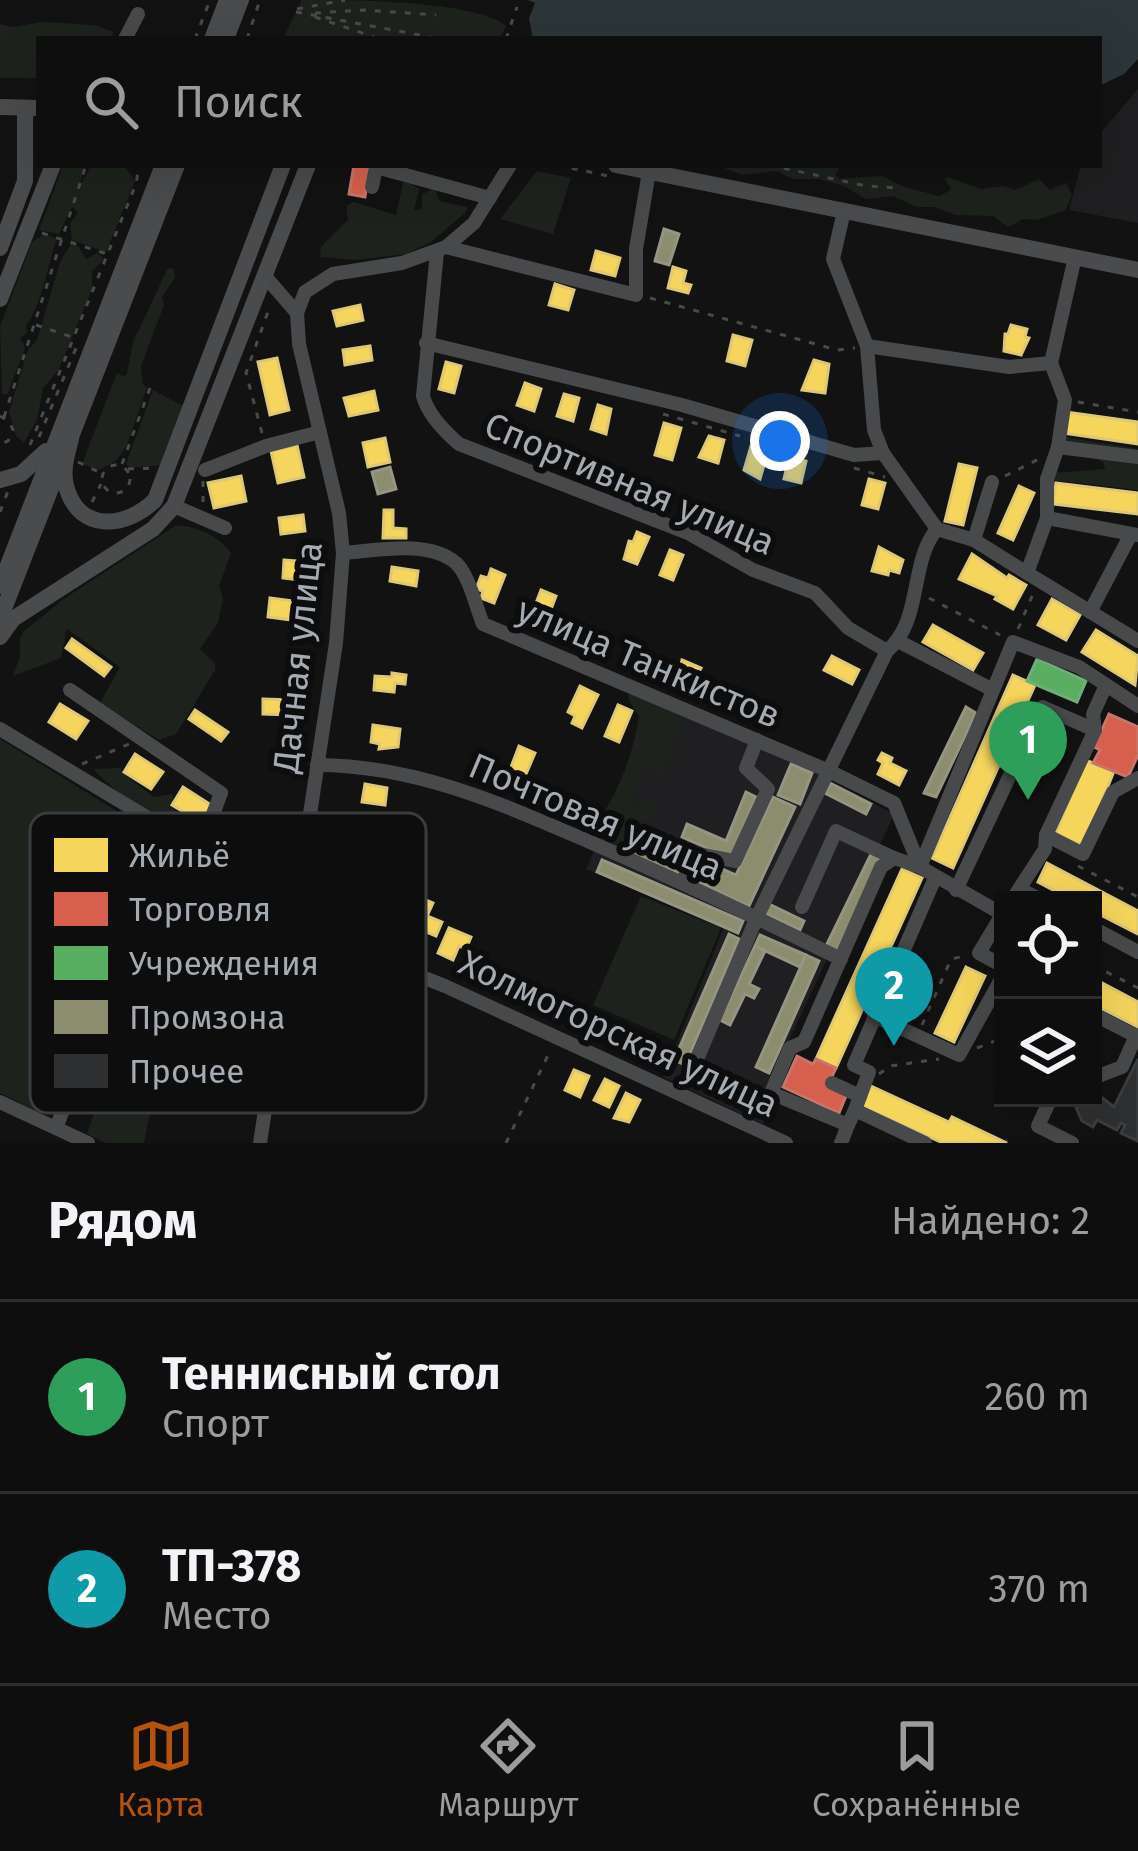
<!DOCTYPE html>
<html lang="ru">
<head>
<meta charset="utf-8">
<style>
  body { margin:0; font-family:"Fira Sans",sans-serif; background:#171717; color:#f1f3f6 }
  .controls { position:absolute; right:36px; bottom:36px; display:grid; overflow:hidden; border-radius:0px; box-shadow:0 12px 48px #0002 }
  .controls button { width:108px; height:108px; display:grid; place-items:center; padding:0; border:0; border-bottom:3px solid #2e2e2e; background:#0e0e0e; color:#f1f3f6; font:60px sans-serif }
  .you { position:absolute; left:780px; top:441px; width:42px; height:42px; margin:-30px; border:9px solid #fff; border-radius:50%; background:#1a73e8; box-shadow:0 0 0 18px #1a73e833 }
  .badge { display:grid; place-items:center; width:78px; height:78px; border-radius:50%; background:#b45309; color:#fff; font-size:39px; font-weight:700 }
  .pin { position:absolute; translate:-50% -99px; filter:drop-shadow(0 3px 6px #0008) }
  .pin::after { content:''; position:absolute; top:63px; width:42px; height:36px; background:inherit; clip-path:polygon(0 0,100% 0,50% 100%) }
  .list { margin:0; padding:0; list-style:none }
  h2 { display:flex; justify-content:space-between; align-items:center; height:156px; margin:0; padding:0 48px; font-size:51px }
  h2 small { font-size:39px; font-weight:400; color:#9b9c9e }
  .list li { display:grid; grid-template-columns:78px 1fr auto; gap:36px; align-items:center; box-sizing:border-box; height:192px; padding:0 48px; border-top:3px solid #2e2e2e }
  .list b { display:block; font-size:45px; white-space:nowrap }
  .list p { margin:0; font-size:39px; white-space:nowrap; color:#9b9c9e }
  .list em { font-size:39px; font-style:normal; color:#9b9c9e }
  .icon { flex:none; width:66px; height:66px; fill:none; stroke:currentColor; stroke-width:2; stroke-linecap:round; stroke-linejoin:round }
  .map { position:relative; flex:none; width:1138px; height:1143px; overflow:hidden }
  .search { position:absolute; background:#0e0e0e; box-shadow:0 12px 48px #0002; left:36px; right:36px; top:36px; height:132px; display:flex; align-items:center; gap:30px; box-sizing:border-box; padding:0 42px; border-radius:0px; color:#9b9c9e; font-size:45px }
  .sheet { height:540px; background:#0e0e0e }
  nav { display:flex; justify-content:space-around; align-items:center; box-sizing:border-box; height:168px; border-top:3px solid #2e2e2e; background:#0e0e0e; font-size:33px; color:#9b9c9e }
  nav a { display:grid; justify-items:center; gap:6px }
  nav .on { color:#b45309 }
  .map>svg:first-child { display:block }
</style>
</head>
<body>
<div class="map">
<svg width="1138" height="1143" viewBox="0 0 1138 1143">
  <rect width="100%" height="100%" fill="#121213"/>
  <g fill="#1f1f21">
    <polygon points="1138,89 1138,223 1069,210 1081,165 1099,165 1099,135"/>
    <polygon points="662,706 811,770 894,814 764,1095 772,1103 763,1124 663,1077 724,927 586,869"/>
  </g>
  <g fill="#1d221d">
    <path d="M 302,0 C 347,0 476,0 506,26 L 499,39 L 283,39 Z"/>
    <polygon points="43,22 95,25 113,32 112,39 39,39 39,78 0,78 0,24 12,27"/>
    <polygon points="63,165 85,165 79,188 91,165 124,165 135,181 106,252 72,240 70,223 78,213 72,207 59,234 39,230"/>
    <polygon points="716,165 841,165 835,175 839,179 883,176 904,187 939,196 951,190 945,179 948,177 981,189 1003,186 1015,190 1039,179 1050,190 1066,183 1072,195 1066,210 1037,220 1023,219 1008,227 993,216 955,215 935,207 916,207 893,196 866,199 844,186 819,179 793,179 777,171 743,175"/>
    <polygon points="537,171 571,178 553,234 500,219"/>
    <polygon points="404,179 419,189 414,211 422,208 422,195 435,187 439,201 468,207 465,213 431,242 406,254 356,260 320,257 321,247 348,220 346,206 354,202 396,215"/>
    <path d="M 44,234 L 57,239 C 46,268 44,299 26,326 L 27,333 L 20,338 L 25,348 L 8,393 L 2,395 L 0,327 L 32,242 Z"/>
    <polygon points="71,244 78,246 86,259 97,253 104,259 92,271 92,289 58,371 43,388 37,420 24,442 16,436 9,412 28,350 37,340 60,262"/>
    <polygon points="168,268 174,269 175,277 162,297 164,305 141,366 143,385 147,387 127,445 116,461 99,470 82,464 117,373 125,377 127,373 133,342"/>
    <polygon points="153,390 183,406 161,465 130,468 126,464"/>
    <polygon points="1064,437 1138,449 1138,490 1051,480 1054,473 1105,469 1103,462 1067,444"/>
    <path d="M 175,526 C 194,524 220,537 231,553 L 219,586 L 223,598 L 218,623 L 200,649 L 215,663 L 215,670 L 176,734 L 159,740 L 100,703 L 120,667 L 67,629 L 61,658 L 13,676 L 20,656 L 20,638 L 25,630 L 65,598 Z"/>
    <path d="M 628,692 L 679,714 L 684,728 L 673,741 L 676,754 L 662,766 L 661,776 L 654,775 L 651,767 L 640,773 L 632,804 L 639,806 L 654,798 L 657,808 L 648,817 L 636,844 L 629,843 L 626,852 L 612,840 L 595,837 L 591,828 C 617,799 633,756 639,716 L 629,701 Z"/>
    <polygon points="0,739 185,853 170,877 185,886 169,1019 144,1143 106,1143 87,1134 105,1081 101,1071 82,1065 68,1071 54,1112 38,1112 0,1093"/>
    <path d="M 120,768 C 129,782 141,785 153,797 L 173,794 L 173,808 L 182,817 L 177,825 C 160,825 105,785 94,769 Z"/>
    <polygon points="641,896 721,928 674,1040 593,1005"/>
  </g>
  <polygon fill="#2c3538" points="528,0 1138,0 1138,59 1124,74 1099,86 1099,39 533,39 529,18 535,3"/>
  <g fill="#f6d55c" stroke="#dec876" stroke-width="3">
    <polygon points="596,251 620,258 615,276 591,270"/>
    <polygon points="673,267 686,271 683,283 691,285 688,293 668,288"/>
    <polygon points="555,284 574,290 568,310 549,305"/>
    <polygon points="360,305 363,320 337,326 333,311"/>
    <polygon points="1011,325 1027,329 1025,337 1029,338 1021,355 1004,351 1005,334 1008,334"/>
    <polygon points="733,335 752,340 745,366 727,361"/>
    <polygon points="370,346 372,360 345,365 343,350"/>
    <polygon points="277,358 289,410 270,415 258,362"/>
    <polygon points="814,360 829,364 825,393 802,390"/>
    <polygon points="446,362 461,366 454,393 439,389"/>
    <polygon points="525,383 541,389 534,411 517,405"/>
    <polygon points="374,391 378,410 349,416 344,398"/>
    <polygon points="564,394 579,398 573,421 557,416"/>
    <polygon points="598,405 611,409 606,434 591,429"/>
    <polygon points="1066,412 1138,422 1138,444 1063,433"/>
    <polygon points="664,423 681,428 672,460 655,455"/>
    <polygon points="709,436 724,440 718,463 699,457"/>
    <polygon points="385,438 390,462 368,467 363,443"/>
    <polygon points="297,445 304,477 278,483 271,451"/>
    <polygon points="751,446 768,451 760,479 744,470"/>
    <polygon points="789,457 806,461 801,483 784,479"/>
    <polygon points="959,464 977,468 963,525 945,521"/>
    <polygon points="241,476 246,501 214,508 208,483"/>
    <polygon points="869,479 885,483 878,509 862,505"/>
    <polygon points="1056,483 1138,493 1138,514 1053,504"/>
    <polygon points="1019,486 1034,493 1013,540 998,533"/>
    <polygon points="384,510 393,510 393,528 406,529 406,538 383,538"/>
    <polygon points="303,515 305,531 281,534 279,518"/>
    <polygon points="637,532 649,537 637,564 624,559 629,541 633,542"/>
    <polygon points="879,547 903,560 899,573 889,570 888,575 872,571"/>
    <polygon points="670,550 683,555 673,580 660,575"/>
    <polygon points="972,554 1007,578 1009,575 1026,585 1013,609 995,599 997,596 959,579"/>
    <polygon points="284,560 309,562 308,581 283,578"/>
    <polygon points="392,567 418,571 416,586 390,581"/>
    <polygon points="491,569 505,575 494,603 481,598 483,591 476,589 481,576 488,578"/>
    <polygon points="541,590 556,596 545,625 530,619"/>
    <polygon points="270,598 301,602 299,621 268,617"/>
    <polygon points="1052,599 1080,615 1066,640 1038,625"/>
    <polygon points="933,625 983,653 973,670 923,642"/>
    <polygon points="1096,630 1138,656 1135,685 1082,652"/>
    <polygon points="72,639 111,667 104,676 66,648"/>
    <polygon points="832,656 859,670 852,684 824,670"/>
    <polygon points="682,660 701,668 690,691 676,685"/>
    <polygon points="392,673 406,675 405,684 395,683 394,692 374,690 375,676 392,677"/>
    <polygon points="1013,675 1035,685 953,868 932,858"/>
    <polygon points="580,686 598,695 582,728 572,723 575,716 568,712"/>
    <polygon points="263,699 293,700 292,715 263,714"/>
    <polygon points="60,704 88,721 76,739 49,722"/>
    <polygon points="618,705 632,711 619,742 605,736"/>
    <polygon points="195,710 228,732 221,741 189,719"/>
    <polygon points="373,725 400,729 398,747 379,749 380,744 371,742"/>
    <polygon points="519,746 535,753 523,781 508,775"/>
    <polygon points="882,753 892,758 890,763 906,771 899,785 878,774 883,763 878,760"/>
    <polygon points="135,754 163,772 151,789 124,772"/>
    <polygon points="1085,760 1114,771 1084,846 1055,835"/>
    <polygon points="365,784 387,788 385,805 362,802"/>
    <polygon points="183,787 211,805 200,822 172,805"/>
    <polygon points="1047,863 1138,911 1138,934 1093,911 1093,900 1072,900 1038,882"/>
    <polygon points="902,869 922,878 836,1068 816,1059"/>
    <polygon points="407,892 433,903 427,916 442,922 436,936 395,919"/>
    <polygon points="449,928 471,937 466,949 459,946 453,960 438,953"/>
    <polygon points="966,967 985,976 954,1042 935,1033"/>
    <polygon points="1093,978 1138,1002 1138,1027 1093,1004"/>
    <polygon points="574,1070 589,1076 580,1097 565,1090"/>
    <polygon points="605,1079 619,1086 609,1107 594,1100"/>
    <polygon points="871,1086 949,1122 952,1117 1007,1143 943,1143 860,1106"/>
    <polygon points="626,1093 640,1100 629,1122 614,1118"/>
  </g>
  <g fill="#d6604d" stroke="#c7766b" stroke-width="3">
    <polygon points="354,165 370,165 365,197 349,194"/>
    <polygon points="1109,714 1138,727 1138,755 1128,777 1093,763 1100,750 1094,747"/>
    <polygon points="797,1056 813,1064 816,1059 836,1068 827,1087 846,1096 839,1113 783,1087"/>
  </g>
  <polygon fill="#5aae61" stroke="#70ad79" stroke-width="3" points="1037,659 1086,681 1077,702 1027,681"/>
  <g fill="#8c8c6e" stroke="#949582" stroke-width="3">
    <polygon points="664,229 679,234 669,265 655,261"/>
    <polygon points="390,467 396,489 378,494 372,472"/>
    <polygon points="966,707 976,713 936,797 924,793"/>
    <polygon points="791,764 812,773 800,804 778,795"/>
    <polygon points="830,783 871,804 866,814 825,793"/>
    <polygon points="746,792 756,797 730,858 682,837 687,824 726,841"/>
    <polygon points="773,797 795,807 749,906 690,878 700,859 736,875"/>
    <polygon points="629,842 658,854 661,846 686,856 679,874 626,852"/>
    <polygon points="871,854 882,859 837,951 826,946"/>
    <polygon points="602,860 743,921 738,933 597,872"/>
    <polygon points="769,904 804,921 800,930 765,913"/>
    <polygon points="729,934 739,939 685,1065 674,1060"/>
    <polygon points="760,935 806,955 800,967 755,946"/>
    <polygon points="755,946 765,951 749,984 759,989 754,998 745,994 730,1025 720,1020"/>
    <polygon points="806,955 819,961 769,1073 756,1067"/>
  </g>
  <polygon fill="#2e2f30" stroke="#3b3d3f" stroke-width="3" points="1138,1059 1138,1141 1121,1133 1125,1125 1121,1123 1117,1130 1097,1120 1093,1127 1082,1121 1075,1105 1078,1099 1093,1098 1096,1093 1114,1107"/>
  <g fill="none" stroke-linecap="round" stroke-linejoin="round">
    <g stroke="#494a4c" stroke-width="3" stroke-dasharray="6 9" stroke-linecap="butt">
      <polyline points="297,9 345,0"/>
      <polyline points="296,12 441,39"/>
      <polyline points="315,13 364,10 436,15"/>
      <polyline points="315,17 380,39"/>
      <polyline points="195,39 210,0"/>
      <polyline points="247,39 260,0"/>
      <polyline points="506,39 517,7"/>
      <polyline points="557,165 608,176"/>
      <polyline points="769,165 866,186 897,188"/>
      <polyline points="42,233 107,254"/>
      <polyline points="650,298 837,350 855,348"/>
      <polyline points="36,325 72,337"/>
      <polyline points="1078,402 1138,412"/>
      <polyline points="663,414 740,436"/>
      <polyline points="0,416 9,421 13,430 8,441 0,444"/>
      <polyline points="4,417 86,165"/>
      <polyline points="262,433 246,373 269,309"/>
      <polyline points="39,437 79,341"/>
      <polyline points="30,445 136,184 139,165"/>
      <polyline points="78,462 103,474"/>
      <polyline points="122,464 150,388"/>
      <circle cx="116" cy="479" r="14"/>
      <polyline points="854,468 885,477"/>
      <polyline points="128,469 154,468"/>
      <polyline points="1005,476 1039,459"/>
      <polyline points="203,481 203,507"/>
      <polyline points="92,502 101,484"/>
      <polyline points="0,512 8,491"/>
      <polyline points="929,598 1000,635"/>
      <polyline points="1018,629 1033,594"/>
      <polyline points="82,764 129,744"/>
      <polyline points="1078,866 1138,897"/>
      <polyline points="1093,965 1138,988"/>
      <polyline points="922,1025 951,959 965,956"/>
      <polyline points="977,1048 1003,1038"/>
      <polyline points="879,1074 890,1066 939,1059"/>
      <polyline points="679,1080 746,1083 758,1088"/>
      <polyline points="506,1143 550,1051"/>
    </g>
    <g stroke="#47494b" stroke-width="14">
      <polyline points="125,39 138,14"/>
      <polyline points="372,187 376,167 490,198"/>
      <polyline points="446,247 636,295 636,249 649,172"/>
      <path d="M 437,252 L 423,396 C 428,415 444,431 459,444 L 688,533 L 753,570 L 815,593 L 848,628 L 887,651"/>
      <polyline points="264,275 297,313"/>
      <polyline points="426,343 682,405 854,455 883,453"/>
      <polyline points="867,346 1009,367 1051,363"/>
      <polyline points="1058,447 1138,457"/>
      <polyline points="205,470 266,446 320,432"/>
      <polyline points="174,506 225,528"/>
      <polyline points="1047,518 1138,535"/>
      <polyline points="937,529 974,540 1027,573 1047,518 1047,479 1058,447 1065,400 1051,363 1075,257"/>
      <polyline points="974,540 992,482"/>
      <path d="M 343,553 C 376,551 428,539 456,563 C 469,575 476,607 483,624 L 829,771 L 894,803 L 920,867 L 1002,914"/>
      <polyline points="1027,573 1138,641"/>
      <polyline points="1090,612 1131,534"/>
      <polyline points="898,641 993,690"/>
      <polyline points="70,690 221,793 200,849"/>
      <polyline points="0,729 296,907"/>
      <path d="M 317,765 C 415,765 502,804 590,842 C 675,879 758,918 841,959"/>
      <polyline points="1046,835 1083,854 1113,792 1138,778"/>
      <polyline points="682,881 699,854 735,861 768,789 746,768 757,740"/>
      <polyline points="1020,889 1041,900"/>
      <polyline points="956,890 1042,707 1095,730"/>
      <polyline points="1012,900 1045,849 1046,835 1095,730 1093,714 1106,685"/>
      <polyline points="802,907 836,831 894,858"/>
      <polyline points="1003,913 979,953 1003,966"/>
      <polyline points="293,926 445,986 786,1143"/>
      <polyline points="1093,928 1138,952"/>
      <polyline points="1093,1014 1138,1037"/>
      <polyline points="874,1016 959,1055 1003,976"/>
      <path d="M 698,1057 L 757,917 L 887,651 C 923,621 909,562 937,529 L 883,453 L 874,430 L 867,346 L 833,259 L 844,211"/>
      <polyline points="1093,1078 1122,1067 1136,1036"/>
      <polyline points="832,1083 860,1096"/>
      <polyline points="1051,1098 1038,1126 1072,1143"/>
      <polyline points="0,1102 88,1143"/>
      <polyline points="855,1110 848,1125 771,1093 790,1048 804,1042 881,867 894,858 920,867 1013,642 1079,667 1138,706"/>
      <polyline points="56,1128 76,1077 93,1084"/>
      <polyline points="260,1143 336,643 343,553 339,513 299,344 297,313 305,292 333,274 402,263 446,247 474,223 510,165"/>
      <polyline points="841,1143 848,1125"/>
      <polyline points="925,1143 855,1110 869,1072 854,1065 935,878"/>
    </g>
    <g stroke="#4a4b4d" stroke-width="16">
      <polyline points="212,39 227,0"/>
      <polyline points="226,39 241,0"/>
      <polyline points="0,107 39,108"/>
      <polyline points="616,165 1138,270"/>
      <polyline points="0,248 25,181 25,108"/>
      <polyline points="0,299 53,165"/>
      <path d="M 71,439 C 67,454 62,470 66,486 C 79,534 127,528 155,500 L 283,165"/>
      <polyline points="0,480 21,474 46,451"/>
      <polyline points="0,586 163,165"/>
      <polyline points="0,619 177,165"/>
      <polyline points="0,637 13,619 153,529 174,506 308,165"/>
    </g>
  </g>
  <g text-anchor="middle" stroke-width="12" stroke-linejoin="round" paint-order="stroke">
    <g font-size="36" fill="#a5abb2" stroke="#0d0d0e">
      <text transform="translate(630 483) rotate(23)" y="13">Спортивная улица</text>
      <text transform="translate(297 657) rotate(-84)" y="13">Дачная улица</text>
      <text transform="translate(649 662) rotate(23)" y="13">улица Танкистов</text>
      <text transform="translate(596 816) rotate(23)" y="13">Почтовая улица</text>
      <text transform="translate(619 1033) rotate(25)" y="13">Холмогорская улица</text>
    </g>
  </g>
  <rect x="30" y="813" width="396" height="300" rx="18" fill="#0d0d0e" stroke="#3b3c3f" stroke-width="3"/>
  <rect x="54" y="838" width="54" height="34" fill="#f6d55c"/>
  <rect x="54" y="892" width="54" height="34" fill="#d6604d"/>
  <rect x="54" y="946" width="54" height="34" fill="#5aae61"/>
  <rect x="54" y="1000" width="54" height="34" fill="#8c8c6e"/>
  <rect x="54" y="1054" width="54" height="34" fill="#2e2f30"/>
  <g font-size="33" fill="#a5abb2">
    <text x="129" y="867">Жильё</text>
    <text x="129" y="921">Торговля</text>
    <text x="129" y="975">Учреждения</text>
    <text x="129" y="1029">Промзона</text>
    <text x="129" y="1083">Прочее</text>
  </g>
</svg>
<div class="controls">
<button><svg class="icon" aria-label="locate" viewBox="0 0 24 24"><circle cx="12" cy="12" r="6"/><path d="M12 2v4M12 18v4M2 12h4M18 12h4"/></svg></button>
<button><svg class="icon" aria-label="layers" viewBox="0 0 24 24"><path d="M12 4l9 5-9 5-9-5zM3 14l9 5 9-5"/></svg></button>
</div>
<div class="you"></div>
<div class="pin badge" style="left:1028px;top:800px;background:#2e9e5b">1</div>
<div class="pin badge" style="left:894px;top:1046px;background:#0f9aa8">2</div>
<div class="search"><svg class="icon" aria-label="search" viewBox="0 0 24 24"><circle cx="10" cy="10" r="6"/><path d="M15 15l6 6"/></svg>Поиск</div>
</div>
<section class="sheet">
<h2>Рядом<small>Найдено: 2</small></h2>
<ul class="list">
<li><span class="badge" style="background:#2e9e5b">1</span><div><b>Теннисный стол</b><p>Спорт</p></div><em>260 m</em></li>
<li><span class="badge" style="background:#0f9aa8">2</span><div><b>ТП-378</b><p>Место</p></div><em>370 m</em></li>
</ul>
</section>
<nav>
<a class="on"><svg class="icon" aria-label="map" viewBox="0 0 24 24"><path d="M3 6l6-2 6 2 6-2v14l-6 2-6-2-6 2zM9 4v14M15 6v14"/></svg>Карта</a>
<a><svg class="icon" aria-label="directions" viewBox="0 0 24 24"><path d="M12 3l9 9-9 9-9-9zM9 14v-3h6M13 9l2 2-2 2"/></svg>Маршрут</a>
<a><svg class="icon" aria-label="saved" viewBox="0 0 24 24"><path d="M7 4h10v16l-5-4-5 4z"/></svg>Сохранённые</a>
</nav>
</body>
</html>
